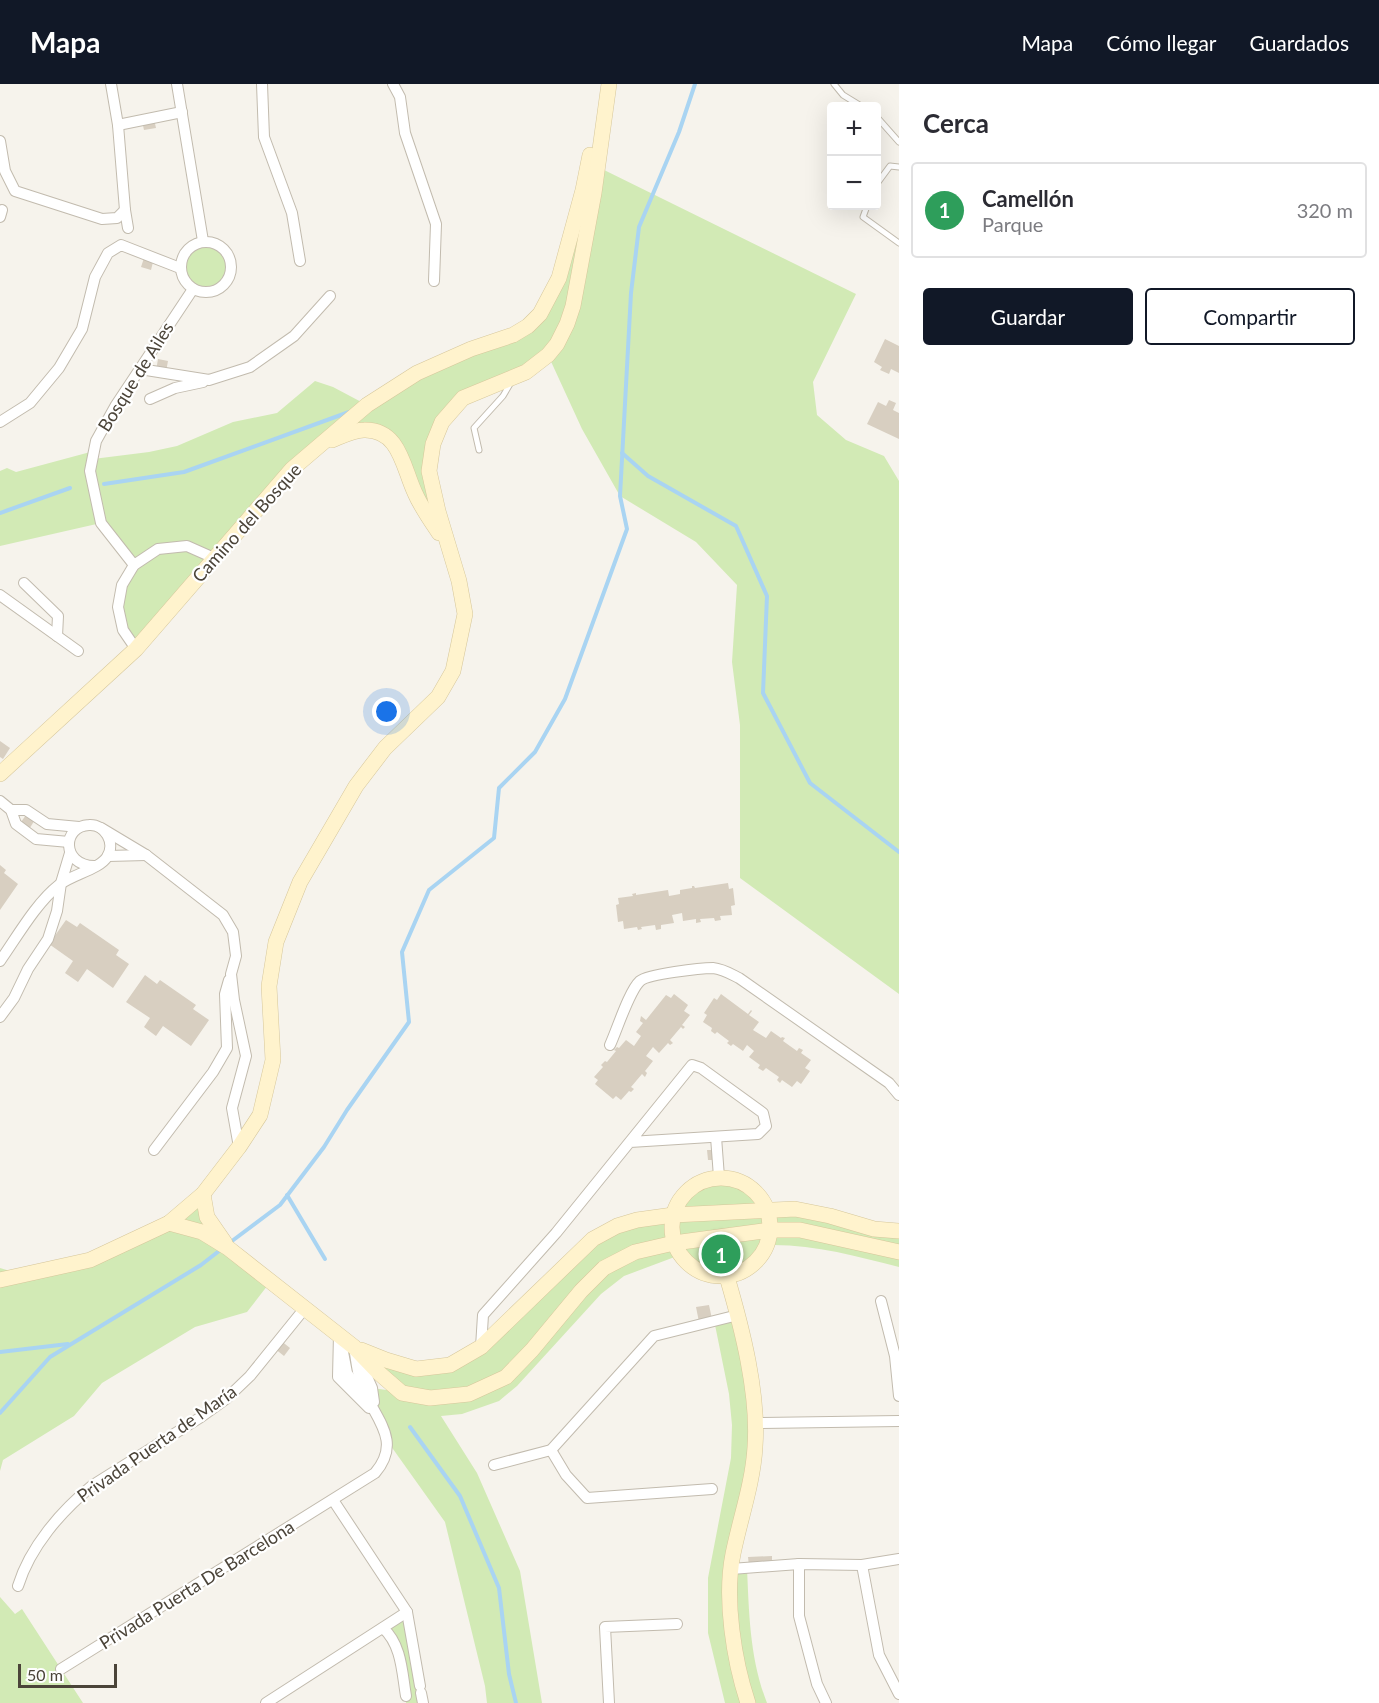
<!DOCTYPE html>
<html lang="es">
<head>
<meta charset="utf-8">
<style>
  body { margin:0; font-family:Lato,sans-serif; background:#f2f2f3; color:#2b2b33 }
  .controls { position:absolute; right:18px; top:18px; display:grid; overflow:hidden; border-radius:6px; box-shadow:0 6px 24px #0002 }
  .controls button { width:54px; height:54px; display:grid; place-items:center; padding:0; border:0; border-bottom:2px solid #e1e1e2; background:#fff; color:#2b2b33; font:30px sans-serif }
  .scale { position:absolute; left:18px; bottom:15px; width:99px; box-sizing:border-box; padding-left:6px; border:3px solid #4b4439; border-top:0; font-size:16px; line-height:21px; white-space:nowrap; color:#4b4439; -webkit-text-stroke:4px #fff; paint-order:stroke }
  .you { position:absolute; left:387px; top:628px; width:21px; height:21px; margin:-15px; border:4px solid #fff; border-radius:50%; background:#1a73e8; box-shadow:0 0 0 9px #1a73e833 }
  .badge { display:grid; place-items:center; width:39px; height:39px; border-radius:50%; background:#111827; color:#fff; font-size:20px; font-weight:700 }
  .pin { position:absolute; translate:-50% -50%; border:3px solid #fff; box-shadow:0 2px 6px #0006 }
  .list { margin:0; padding:0; list-style:none }
  h2 { display:flex; justify-content:space-between; align-items:center; height:78px; margin:0; padding:0 24px; font-size:26px }
  h2 small { font-size:20px; font-weight:400; color:#7c7c81 }
  .list li { display:grid; grid-template-columns:39px 1fr auto; gap:18px; align-items:center; box-sizing:border-box; height:96px; margin:0 12px 12px; padding:0 12px; border:2px solid #e1e1e2; border-radius:6px }
  .list b { display:block; font-size:22px; white-space:nowrap }
  .list p { margin:0; font-size:20px; white-space:nowrap; color:#7c7c81 }
  .list em { font-size:20px; font-style:normal; color:#7c7c81 }
  .actions { display:flex; gap:12px; padding:18px 24px }
  .actions a { flex:1; padding:14px 0; border:2px solid #111827; border-radius:6px; text-align:center; font-size:21px; color:#111827 }
  .actions .main { background:#111827; color:#fff }
  .map { position:relative; flex:none; width:899px; height:1619px; overflow:hidden }
  header { display:flex; align-items:center; gap:36px; box-sizing:border-box; height:84px; padding:0 30px; background:#111827; color:#fff }
  header strong { font-size:28px }
  nav { display:flex; gap:33px; margin-inline-start:auto; font-size:21px }
  main { display:flex }
  aside { flex:1; background:#fff }
  .map>svg:first-child { display:block }
</style>
</head>
<body>
<header>
<strong>Mapa</strong>
<nav><a>Mapa</a><a>Cómo llegar</a><a>Guardados</a></nav>
</header>
<main>
<div class="map">
<svg width="899" height="1619" viewBox="0 0 899 1619">
  <rect width="100%" height="100%" fill="#f6f3ec"/>
  <g fill="#d2eab5">
    <polygon points="598,83 856,210 813,298 817,331 846,356 884,372 899,397 899,910 740,794 740,641 732,578 737,501 696,458 620,412 582,345 548,271 451,325 429,387 449,464 378,348 325,358 136,565 118,523 133,481 101,439 0,462 0,387 7,384 16,388 94,367 93,375 149,368 177,362 233,338 277,329 315,297 333,303 367,321 540,230"/>
    <circle cx="206" cy="183" r="25"/>
    <path d="M 719,1093 C 745,1095 754,1106 768,1126 L 899,1147 L 899,1183 C 856,1172 813,1160 768,1161 C 749,1198 707,1202 680,1171 L 624,1192 L 601,1210 L 517,1302 L 499,1317 L 462,1330 L 441,1332 L 477,1389 L 520,1487 L 542,1619 L 487,1619 L 485,1602 L 445,1438 L 388,1358 L 372,1304 L 401,1308 L 379,1289 L 386,1276 L 450,1281 L 593,1155 L 673,1131 C 685,1108 692,1098 719,1093 Z"/>
    <polygon points="203,1110 207,1133 271,1197 247,1228 195,1243 102,1299 74,1332 3,1376 0,1387 0,1184 23,1191 90,1176 169,1139"/>
    <path d="M 738,1231 L 755,1339 L 731,1485 L 747,1484 C 749,1530 750,1576 767,1619 L 725,1619 L 708,1549 L 708,1494 L 731,1374 L 732,1341 L 729,1310 L 714,1236 Z"/>
    <polygon points="0,1513 15,1530 22,1525 83,1619 0,1619"/>
    <polygon points="407,1528 423,1619 406,1619 398,1566 383,1544"/>
  </g>
  <g fill="none" stroke-linecap="round" stroke-linejoin="round">
    <g stroke="#a9d4f2" stroke-width="4">
      <polyline points="622,369 648,392 736,442 767,512 763,609 810,699 899,768"/>
      <polyline points="104,400 184,388 349,328"/>
      <polyline points="0,429 70,404"/>
      <polyline points="287,1111 325,1175"/>
      <polyline points="232,1157 280,1121 324,1063 347,1026 409,938 402,868 429,806 494,754 499,704 535,668 565,615 627,445 620,412 631,209 639,143 679,48 695,0"/>
      <polyline points="0,1268 68,1260"/>
      <polyline points="0,1329 50,1273 201,1181 219,1167"/>
      <polyline points="410,1343 460,1412 499,1504 509,1590 516,1619"/>
    </g>
  </g>
  <g fill="#d8cfc1">
    <polygon points="154,35 156,44 144,46 142,37"/>
    <polygon points="145,171 154,174 151,186 141,183"/>
    <polygon points="885,255 899,262 899,289 891,285 889,290 880,286 882,283 874,278"/>
    <polygon points="158,275 168,277 166,288 156,287"/>
    <polygon points="889,316 896,319 893,326 899,329 899,355 867,340 878,318 886,322"/>
    <polygon points="0,657 10,664 3,675 0,673"/>
    <polygon points="28,728 36,734 28,747 19,741"/>
    <polygon points="0,781 6,786 4,789 18,800 0,826"/>
    <polygon points="728,799 729,805 733,804 735,821 731,822 732,831 720,832 721,836 715,837 714,834 700,835 701,838 696,839 696,835 683,837 682,829 672,831 674,839 661,841 661,845 656,846 655,841 641,843 642,845 638,846 637,843 624,845 623,837 618,838 616,821 619,820 618,814 633,812 632,810 636,809 636,811 668,806 669,812 680,810 680,806 692,804 692,802 694,802 695,804"/>
    <polygon points="66,836 77,843 80,839 119,866 116,871 129,880 113,904 87,885 78,898 65,889 73,877 49,860"/>
    <polygon points="145,891 157,900 160,896 196,921 193,925 209,936 191,962 163,942 156,952 144,943 150,934 126,918"/>
    <polygon points="674,910 688,921 684,927 690,931 682,941 685,943 683,945 681,943 670,956 673,959 670,961 668,959 659,969 653,963 646,972 653,977 645,987 647,989 645,993 642,990 631,1003 634,1005 631,1008 629,1007 621,1016 616,1012 613,1015 595,1000 598,996 594,993 603,983 601,981 605,977 607,978 616,967 614,966 617,963 619,964 626,956 634,962 641,952 636,948 643,939 640,937 641,932 646,936 666,911 671,914"/>
    <polygon points="721,910 748,930 751,926 752,927 749,931 759,938 753,946 766,954 771,947 781,954 782,953 785,954 783,957 797,967 799,964 803,966 801,969 811,976 805,984 810,987 801,1000 797,997 792,1003 782,996 780,999 777,996 779,993 766,984 763,987 758,984 760,981 749,973 754,967 747,961 743,967 733,960 731,962 727,959 729,957 717,948 715,950 711,947 712,944 703,938 707,931 704,929 714,914 717,916"/>
    <polygon points="707,1066 716,1066 717,1076 708,1076"/>
    <polygon points="709,1221 712,1235 699,1238 696,1223"/>
    <polygon points="280,1256 290,1264 284,1272 274,1264"/>
    <polygon points="772,1472 772,1481 749,1482 748,1473"/>
  </g>
  <g fill="none" stroke-linecap="round" stroke-linejoin="round">
    <g stroke="#c2bbae" stroke-width="7">
      <g id="lane">
        <polyline points="834,0 843,11 861,22"/>
        <polyline points="876,32 899,58"/>
        <polyline points="876,101 890,82 899,83"/>
        <polyline points="867,122 863,133 899,159"/>
        <polyline points="479,366 474,344 503,312 510,300"/>
      </g>
    </g>
    <g stroke="#c2bbae" stroke-width="12">
      <g id="street">
        <polyline points="111,0 118,41 125,126 128,144"/>
        <polyline points="177,0 203,157"/>
        <polyline points="262,0 264,53 292,129 300,177"/>
        <polyline points="393,0 400,13 405,49 436,140 434,197"/>
        <polyline points="118,41 182,28"/>
        <polyline points="0,57 5,87 15,107 102,135 117,134 125,126"/>
        <polyline points="0,133 2,126"/>
        <circle cx="206" cy="183" r="25"/>
        <polyline points="140,285 209,296 250,283 294,252 330,212"/>
        <polyline points="150,315 175,304 203,298"/>
        <polyline points="0,338 30,319 59,284 82,245 95,193 108,169 121,161 180,184"/>
        <polyline points="134,481 101,439 90,387 96,357 116,321 193,205"/>
        <polyline points="24,499 58,532 57,552"/>
        <polyline points="0,511 78,567"/>
        <polyline points="136,565 123,546 118,523 122,501 134,481 158,465 187,462 214,474"/>
        <polyline points="0,717 11,726 16,740 36,755 69,758"/>
        <polyline points="11,726 26,726 47,740 79,743"/>
        <polyline points="101,744 146,771 223,831 233,848 236,872 231,890 234,916 246,972 232,1024 239,1063"/>
        <polyline points="108,772 146,771"/>
        <path d="M 0,877 C 17,853 36,819 59,801 C 71,791 100,785 107,773 C 116,759 105,740 89,741 C 62,742 61,781 94,782"/>
        <polyline points="0,933 14,914 28,885 48,855 57,827 61,799 70,769"/>
        <path d="M 610,961 C 617,946 629,907 640,897 C 648,890 701,884 713,884 C 723,885 731,890 739,894 L 889,999 L 899,1011"/>
        <polyline points="716,1053 719,1093"/>
        <polyline points="154,1066 213,988 227,964 225,910 229,896"/>
        <polyline points="881,1217 895,1272 899,1312"/>
        <polyline points="339,1251 338,1293 369,1324"/>
        <polyline points="481,1263 483,1231 556,1149 692,981 701,984 763,1029 766,1042 758,1050 630,1058"/>
        <polyline points="343,1268 347,1289 360,1308"/>
        <polyline points="361,1279 372,1304 374,1318"/>
        <polyline points="755,1339 899,1337"/>
        <polyline points="551,1366 566,1391 587,1414 712,1405"/>
        <polyline points="494,1381 551,1366 654,1252 738,1231"/>
        <polyline points="333,1416 407,1528 420,1602"/>
        <polyline points="799,1480 799,1532 817,1600 826,1619"/>
        <polyline points="862,1481 879,1571 899,1610"/>
        <polyline points="731,1485 799,1480 862,1481 899,1475"/>
        <path d="M 18,1502 C 30,1463 61,1427 93,1401 L 201,1333 L 226,1315 L 250,1292 L 305,1224"/>
        <path d="M 383,1544 C 402,1561 402,1589 406,1612"/>
        <path d="M 61,1585 L 375,1389 C 405,1354 370,1331 360,1296 C 357,1286 356,1274 354,1263"/>
        <polyline points="421,1609 423,1619"/>
        <polyline points="266,1619 407,1528"/>
        <polyline points="609,1619 605,1543 677,1540"/>
      </g>
    </g>
    <g stroke="#d6c79b" stroke-width="16">
      <g id="secondary">
        <path d="M 332,356 C 342,352 354,346 364,346 C 400,345 403,384 415,409 C 421,423 431,437 439,449"/>
        <polyline points="0,690 136,565 292,385 367,321 417,289 471,265 513,251 528,242 540,230 559,194 583,106 590,71"/>
        <circle cx="721" cy="1143" r="49"/>
        <polyline points="203,1110 207,1133 225,1159"/>
        <polyline points="169,1139 202,1148 228,1164 354,1263 379,1289 402,1309 430,1314 469,1310 506,1293 532,1266 581,1207 604,1184 635,1168 674,1159 771,1146 800,1146 899,1168"/>
        <path d="M 727,1193 C 742,1244 759,1310 755,1363 C 753,1399 740,1435 733,1470 C 724,1515 734,1577 748,1619"/>
        <polyline points="0,1196 90,1176 169,1139 203,1110 239,1063 260,1031 273,976 269,902 276,858 300,798 356,702 385,664 438,613 453,587 465,530 459,497 438,427 429,387 433,360 442,338 463,314 526,288 548,271 557,260 567,240 573,222 594,109 609,0"/>
        <polyline points="361,1266 386,1276 416,1285 450,1281 481,1263 593,1155 617,1142 637,1136 673,1131 795,1125 830,1132 874,1145 899,1147"/>
      </g>
    </g>
    <use href="#lane" stroke="#fff" stroke-width="5"/>
    <use href="#street" stroke="#fff" stroke-width="10"/>
    <use href="#secondary" stroke="#fff3cd" stroke-width="15"/>
  </g>
  <g text-anchor="middle" stroke-width="4.5" stroke-linejoin="round" paint-order="stroke">
    <g font-size="18" fill="#4b4439" stroke="#fff">
      <text transform="translate(136 293) rotate(-58)" y="6">Bosque de Ailes</text>
      <text transform="translate(247 439) rotate(-48)" y="6">Camino del Bosque</text>
      <text transform="translate(157 1360) rotate(-35)" y="6">Privada Puerta de María</text>
      <text transform="translate(197 1501) rotate(-32)" y="6">Privada Puerta De Barcelona</text>
    </g>
  </g>
</svg>
<div class="controls">
<button>+</button>
<button>−</button>
</div>
<div class="scale">50 m</div>
<div class="you"></div>
<div class="pin badge" style="left:721px;top:1170px;background:#2e9e5b">1</div>
</div>
<aside>
<h2>Cerca<small></small></h2>
<ul class="list">
<li><span class="badge" style="background:#2e9e5b">1</span><div><b>Camellón</b><p>Parque</p></div><em>320 m</em></li>
</ul>
<div class="actions"><a class="main">Guardar</a><a>Compartir</a></div>
</aside>
</main>
</body>
</html>
